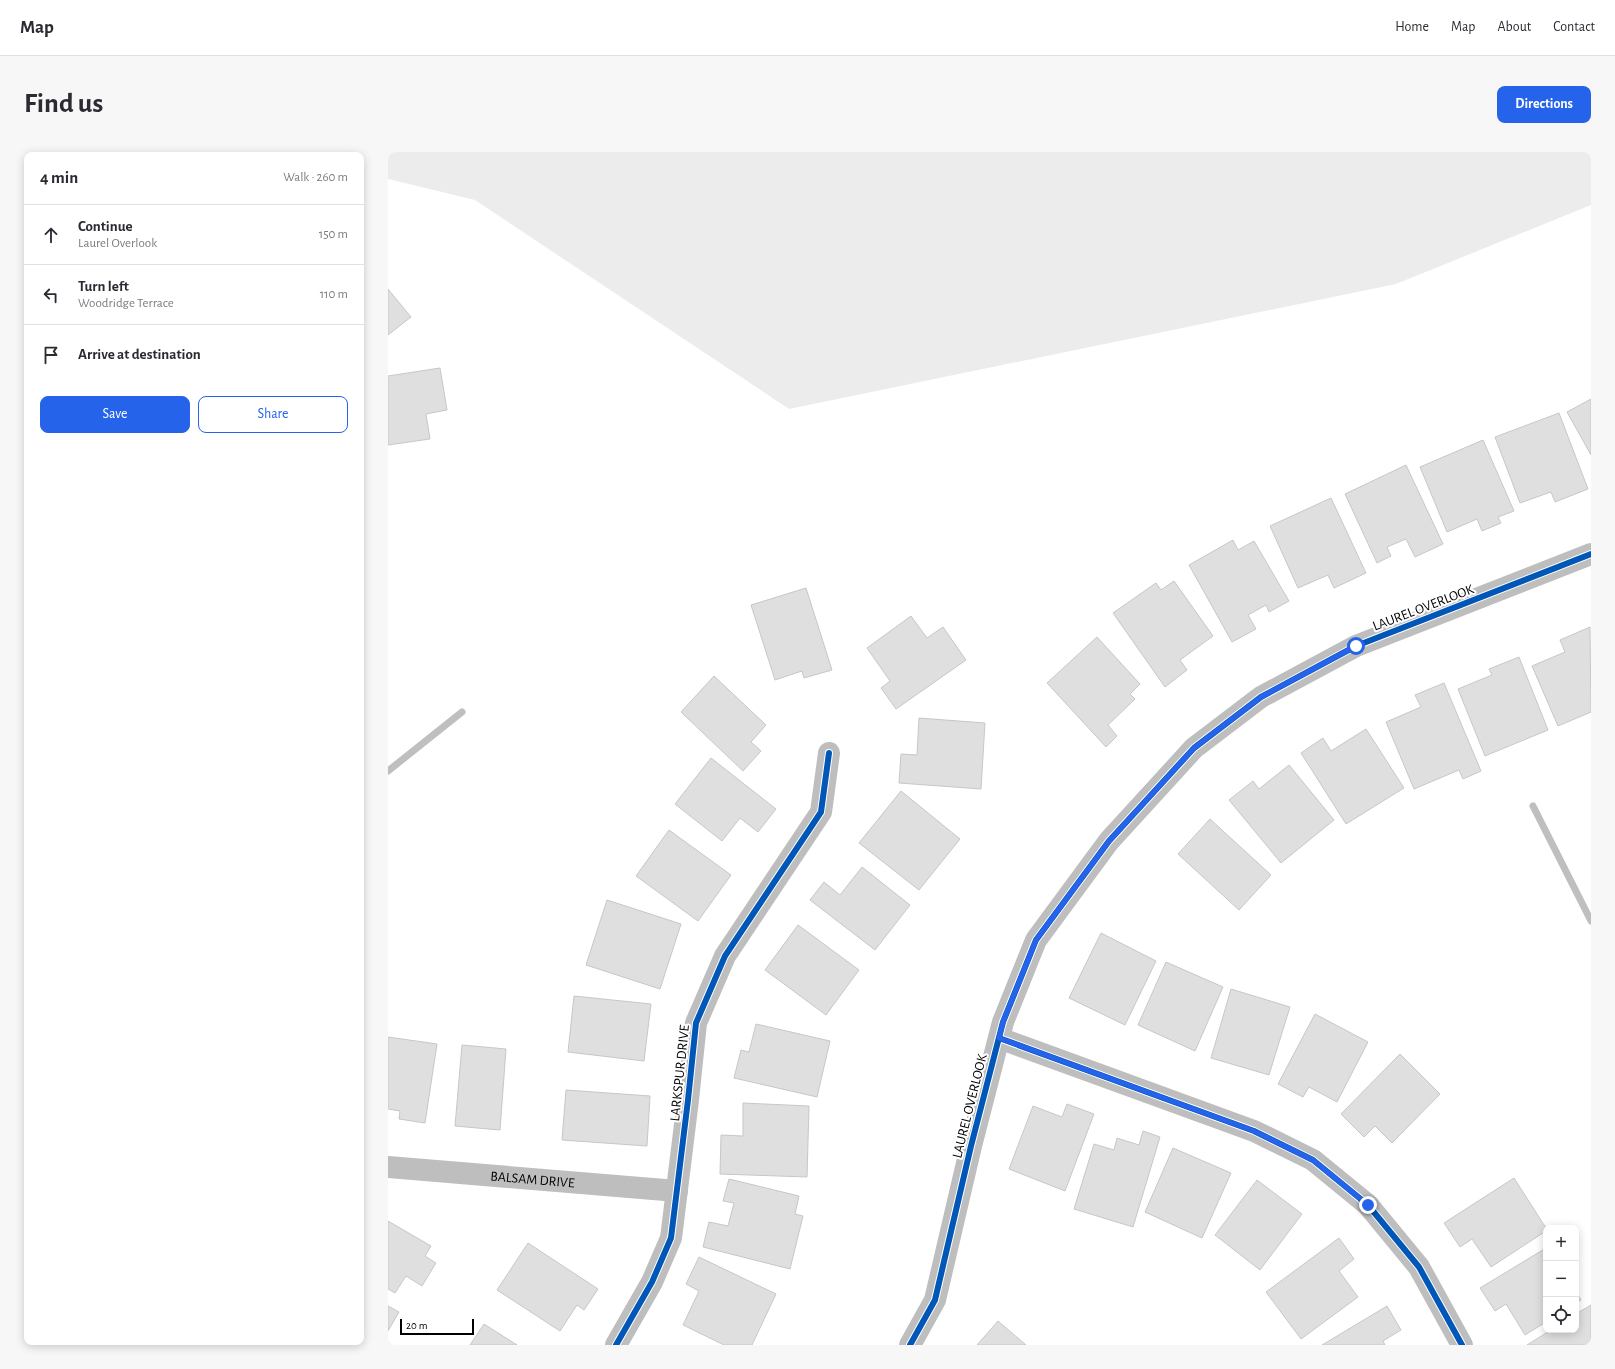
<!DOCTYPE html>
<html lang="en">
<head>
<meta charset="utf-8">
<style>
  body { margin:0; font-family:"Alegreya Sans",sans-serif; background:#f7f7f7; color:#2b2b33 }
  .controls { position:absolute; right:12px; bottom:12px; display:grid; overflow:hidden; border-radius:8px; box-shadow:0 2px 10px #0003 }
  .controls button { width:36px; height:36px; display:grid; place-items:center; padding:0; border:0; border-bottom:1px solid #e1e1e2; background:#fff; color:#2b2b33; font:20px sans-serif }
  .scale { position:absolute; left:12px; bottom:10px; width:74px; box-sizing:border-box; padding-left:4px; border:2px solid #000; border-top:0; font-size:11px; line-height:14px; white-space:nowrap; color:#000; -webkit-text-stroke:3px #fff; paint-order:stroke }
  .stop { position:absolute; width:12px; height:12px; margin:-9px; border:3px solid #2563eb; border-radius:50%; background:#fff }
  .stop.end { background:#2563eb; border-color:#fff; box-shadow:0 1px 4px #0008 }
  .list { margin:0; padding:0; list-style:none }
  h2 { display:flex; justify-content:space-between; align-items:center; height:52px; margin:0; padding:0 16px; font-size:17px }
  h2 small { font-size:13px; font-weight:400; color:#7c7c81 }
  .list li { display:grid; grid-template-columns:26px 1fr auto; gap:12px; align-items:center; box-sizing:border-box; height:60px; padding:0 16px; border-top:1px solid #e1e1e2 }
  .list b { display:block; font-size:15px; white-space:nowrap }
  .list p { margin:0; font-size:13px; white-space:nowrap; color:#7c7c81 }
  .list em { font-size:13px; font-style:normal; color:#7c7c81 }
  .actions { display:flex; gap:8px; padding:12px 16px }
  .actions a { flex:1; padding:9px 0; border:1px solid #2563eb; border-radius:8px; text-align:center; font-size:14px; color:#2563eb }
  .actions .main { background:#2563eb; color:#fff }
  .icon { flex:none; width:22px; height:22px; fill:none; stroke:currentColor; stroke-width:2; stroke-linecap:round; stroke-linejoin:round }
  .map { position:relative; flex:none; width:1203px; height:1193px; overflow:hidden; border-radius:8px }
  header { display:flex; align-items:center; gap:24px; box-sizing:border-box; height:56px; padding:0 20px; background:#fff; border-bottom:1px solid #e1e1e2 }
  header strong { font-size:19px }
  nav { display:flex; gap:22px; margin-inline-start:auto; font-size:14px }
  .intro { display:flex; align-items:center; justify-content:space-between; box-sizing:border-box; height:96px; padding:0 24px }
  h1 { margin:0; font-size:28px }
  .button { padding:10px 18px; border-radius:8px; background:#2563eb; color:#fff; font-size:14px; font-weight:700 }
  main { display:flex; gap:24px; padding:0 24px }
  aside { flex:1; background:#fff; border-radius:8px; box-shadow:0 2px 10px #0003 }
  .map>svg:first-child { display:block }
</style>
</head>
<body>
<header>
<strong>Map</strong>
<nav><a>Home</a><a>Map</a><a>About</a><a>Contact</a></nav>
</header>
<div class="intro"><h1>Find us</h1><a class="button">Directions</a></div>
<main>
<aside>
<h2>4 min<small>Walk · 260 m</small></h2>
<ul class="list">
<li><svg class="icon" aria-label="ahead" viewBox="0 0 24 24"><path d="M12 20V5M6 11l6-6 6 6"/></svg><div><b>Continue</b><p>Laurel Overlook</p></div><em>150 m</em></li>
<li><svg class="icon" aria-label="left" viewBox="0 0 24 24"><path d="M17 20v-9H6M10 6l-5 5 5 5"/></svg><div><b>Turn left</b><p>Woodridge Terrace</p></div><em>110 m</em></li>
<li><svg class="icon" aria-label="arrive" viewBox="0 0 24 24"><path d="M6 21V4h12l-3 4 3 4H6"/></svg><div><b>Arrive at destination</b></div></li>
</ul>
<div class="actions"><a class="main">Save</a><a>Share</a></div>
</aside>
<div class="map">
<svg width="1203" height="1193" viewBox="0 0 1203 1193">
  <rect width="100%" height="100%" fill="#fff"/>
  <polygon fill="#ececec" points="0,0 1203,0 1203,53 1008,132 401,257 87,48 0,27"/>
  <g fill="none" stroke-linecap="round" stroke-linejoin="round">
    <g stroke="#bfbfbf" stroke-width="7">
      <polyline points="0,619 74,560"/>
      <polyline points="1145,654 1203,769"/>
    </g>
  </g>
  <g fill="#dfdfdf" stroke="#c7c7c7">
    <polygon points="0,137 23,165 0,183"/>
    <polygon points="52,216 59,258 38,262 42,287 0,293 0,224"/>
    <polygon points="1203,247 1203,303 1179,260"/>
    <polygon points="1171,261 1200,337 1167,350 1163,340 1132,351 1107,285"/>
    <polygon points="1095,288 1126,359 1110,365 1113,371 1094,379 1089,367 1059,380 1032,315"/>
    <polygon points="1018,313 1055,392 1027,405 1018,387 999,395 1003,404 989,411 957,342"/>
    <polygon points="943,346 978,421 946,436 940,423 910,436 882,374"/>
    <polygon points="845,388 850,398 866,389 901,449 881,460 878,453 860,463 868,477 844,490 801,413"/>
    <polygon points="786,429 825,484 792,508 799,518 777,535 725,461 768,431 773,438"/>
    <polygon points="418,436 444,518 416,526 414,519 387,528 363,453"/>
    <polygon points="523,464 539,486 555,475 578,508 508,557 493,536 502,529 479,496"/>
    <polygon points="1202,475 1203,560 1170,574 1144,514 1177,500 1172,488"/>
    <polygon points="709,485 752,532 742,542 747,547 720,573 729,584 718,595 659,531"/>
    <polygon points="1131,505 1160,578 1097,604 1070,537 1104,523 1101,517"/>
    <polygon points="326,524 378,573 363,590 373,599 355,619 293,560"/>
    <polygon points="1056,531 1093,619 1075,627 1071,618 1026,637 998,570 1033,555 1027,543"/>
    <polygon points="531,566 597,571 593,637 511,631 513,602 529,603"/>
    <polygon points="978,577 1016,636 958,672 913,601 935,586 943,599"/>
    <polygon points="323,606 388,657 370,680 352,666 334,689 287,652"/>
    <polygon points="901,613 946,668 893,711 841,648 865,629 871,637"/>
    <polygon points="513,639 572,687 531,738 471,691"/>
    <polygon points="822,667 883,723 851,758 790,702"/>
    <polygon points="281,678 343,723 310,769 248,724"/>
    <polygon points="474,715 522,753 487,798 422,748 436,730 452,743"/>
    <polygon points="219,748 293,772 272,837 198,813"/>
    <polygon points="410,773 471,818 438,863 377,818"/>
    <polygon points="713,781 768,809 737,873 681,846"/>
    <polygon points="778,810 835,835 807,899 750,873"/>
    <polygon points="843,837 902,855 881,923 823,906"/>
    <polygon points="186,844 263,852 256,909 180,900"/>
    <polygon points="927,862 980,890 949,950 921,935 915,945 890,932"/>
    <polygon points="368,872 442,889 429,945 346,926 353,898 361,900"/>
    <polygon points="0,885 49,892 37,971 11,967 12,959 0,957"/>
    <polygon points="74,893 118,897 112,978 67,974"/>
    <polygon points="1012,902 1052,942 1004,991 987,974 976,985 953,962"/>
    <polygon points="178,938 262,944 259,994 174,988"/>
    <polygon points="355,951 421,954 419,1025 332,1022 333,983 355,984"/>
    <polygon points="679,952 706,962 677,1039 621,1017 645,954 674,965"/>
    <polygon points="755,979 772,985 745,1075 686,1057 706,992 726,998 729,986 751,993"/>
    <polygon points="785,996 843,1021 814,1086 757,1060"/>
    <polygon points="1126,1026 1158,1076 1158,1079 1103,1115 1084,1087 1072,1095 1056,1071"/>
    <polygon points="341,1027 411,1044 407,1062 415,1064 402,1117 315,1095 321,1070 340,1074 346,1051 335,1049"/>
    <polygon points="869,1028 914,1062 872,1118 827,1083"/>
    <polygon points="0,1069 43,1094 37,1104 48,1111 34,1134 18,1124 7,1141 0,1137"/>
    <polygon points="951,1086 966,1107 951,1119 970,1145 913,1187 878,1140"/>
    <polygon points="140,1091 210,1137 196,1158 189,1153 172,1179 109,1138"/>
    <polygon points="1158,1096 1158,1170 1137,1183 1118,1152 1107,1159 1092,1136"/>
    <polygon points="311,1105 388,1142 364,1193 336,1193 295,1173 311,1139 298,1132"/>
    <polygon points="1188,1140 1193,1148 1188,1151"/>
    <polygon points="1203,1153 1203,1193 1139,1193 1163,1178 1188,1178 1188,1162"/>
    <polygon points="0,1154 11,1160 0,1179"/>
    <polygon points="999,1154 1013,1178 995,1189 997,1193 934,1193"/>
    <polygon points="610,1169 638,1193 589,1193"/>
    <polygon points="96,1172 129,1193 82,1193"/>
  </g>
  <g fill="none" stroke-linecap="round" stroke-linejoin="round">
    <g stroke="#bebebe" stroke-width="22">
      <polyline points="611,886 866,979 925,1008 980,1053 1031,1115 1074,1193"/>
      <path id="s1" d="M 0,1015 L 289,1039"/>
      <polyline points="228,1193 264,1130 283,1086 300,948 308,871 337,804 433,660 441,601"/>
      <polyline points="522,1193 547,1148 583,994 615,870 648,788 721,689 806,596 873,545 968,494 1203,402"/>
    </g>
    <g stroke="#fff" stroke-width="8">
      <g id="cycleway">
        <polyline points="611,886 866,979 925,1008 980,1053 1031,1115 1074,1193"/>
        <polyline points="228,1193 264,1130 283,1086 300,948 308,871 337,804 433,660 441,601"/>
        <polyline points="522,1193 547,1148 583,994 615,870 648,788 721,689 806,596 873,545 968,494 1203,402"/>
      </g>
    </g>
    <use href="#cycleway" stroke="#0057b8" stroke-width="6"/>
  </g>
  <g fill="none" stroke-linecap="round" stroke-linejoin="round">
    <polyline stroke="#2563eb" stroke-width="5" points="968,494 873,545 806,596 721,689 648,788 615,870 611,886 866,979 925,1008 980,1053"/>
  </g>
  <g text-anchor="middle" stroke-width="4" stroke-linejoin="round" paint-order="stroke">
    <g font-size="14" fill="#000" stroke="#fff">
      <text transform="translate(1035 455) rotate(-21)" y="5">LAUREL OVERLOOK</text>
      <text transform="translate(291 921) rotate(-84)" y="5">LARKSPUR DRIVE</text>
      <text transform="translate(581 954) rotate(-76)" y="5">LAUREL OVERLOOK</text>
      <text dy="5" stroke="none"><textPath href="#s1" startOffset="145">BALSAM DRIVE</textPath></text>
    </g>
  </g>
</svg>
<div class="controls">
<button>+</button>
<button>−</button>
<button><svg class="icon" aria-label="locate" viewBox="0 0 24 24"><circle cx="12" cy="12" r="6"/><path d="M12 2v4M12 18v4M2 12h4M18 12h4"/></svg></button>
</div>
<div class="scale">20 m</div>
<div class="stop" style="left:968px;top:494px"></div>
<div class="stop end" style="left:980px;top:1053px"></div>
</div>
</main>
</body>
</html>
